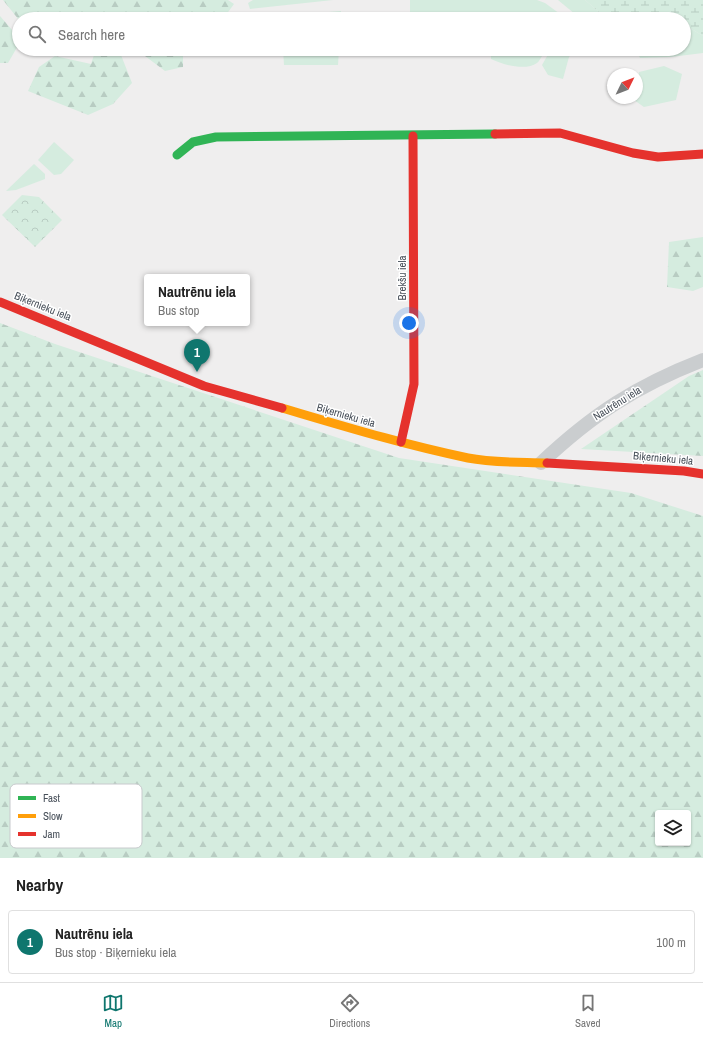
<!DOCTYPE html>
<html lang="en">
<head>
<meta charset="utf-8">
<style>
  body { margin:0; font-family:"Archivo Narrow",sans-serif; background:#f2f2f2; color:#222 }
  .controls { position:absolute; right:12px; bottom:12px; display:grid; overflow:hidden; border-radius:4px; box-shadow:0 1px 3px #0004 }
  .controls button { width:36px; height:36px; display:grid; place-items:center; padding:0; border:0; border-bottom:1px solid #e0e0e0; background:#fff; color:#222; font:20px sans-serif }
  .compass { position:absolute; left:607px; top:68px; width:36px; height:36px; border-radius:50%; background:#fff; box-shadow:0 1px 3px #0004; rotate:47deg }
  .you { position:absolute; left:409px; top:323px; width:14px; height:14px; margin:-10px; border:3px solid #fff; border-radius:50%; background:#1a73e8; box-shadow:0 0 0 6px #1a73e833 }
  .badge { display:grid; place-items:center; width:26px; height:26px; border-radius:50%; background:#0f766e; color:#fff; font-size:13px; font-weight:700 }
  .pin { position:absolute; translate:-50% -33px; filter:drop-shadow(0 1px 2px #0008) }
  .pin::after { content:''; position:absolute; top:21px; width:14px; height:12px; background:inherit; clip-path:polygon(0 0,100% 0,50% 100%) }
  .popup { position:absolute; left:144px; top:274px; width:106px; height:52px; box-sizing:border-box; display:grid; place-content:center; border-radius:4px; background:#fff; filter:drop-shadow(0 1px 3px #0005); font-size:13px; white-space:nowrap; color:#767676 }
  .popup b { font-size:15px; color:#222 }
  .popup::after { content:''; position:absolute; left:50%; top:100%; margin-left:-8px; border:8px solid transparent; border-top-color:#fff }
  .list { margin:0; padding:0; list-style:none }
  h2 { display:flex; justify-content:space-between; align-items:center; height:52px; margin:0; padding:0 16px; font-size:17px }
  h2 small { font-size:13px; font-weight:400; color:#767676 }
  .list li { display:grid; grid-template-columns:26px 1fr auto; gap:12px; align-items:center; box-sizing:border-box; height:64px; margin:0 8px 8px; padding:0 8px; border:1px solid #e0e0e0; border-radius:4px }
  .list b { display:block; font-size:15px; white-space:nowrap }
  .list p { margin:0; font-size:13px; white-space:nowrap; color:#767676 }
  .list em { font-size:13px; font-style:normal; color:#767676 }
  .icon { flex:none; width:22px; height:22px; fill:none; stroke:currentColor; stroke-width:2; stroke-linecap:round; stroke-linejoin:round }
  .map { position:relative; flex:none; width:703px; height:858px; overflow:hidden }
  .search { position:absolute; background:#fff; box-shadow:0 1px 3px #0004; left:12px; right:12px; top:12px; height:44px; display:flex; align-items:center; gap:10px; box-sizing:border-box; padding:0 14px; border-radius:22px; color:#767676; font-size:15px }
  .sheet { height:124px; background:#fff }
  nav { display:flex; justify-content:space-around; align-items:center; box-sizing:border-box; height:56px; border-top:1px solid #e0e0e0; background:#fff; font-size:11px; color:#767676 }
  nav a { display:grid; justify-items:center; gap:2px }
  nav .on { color:#0f766e }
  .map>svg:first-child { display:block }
</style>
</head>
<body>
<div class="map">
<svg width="703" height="858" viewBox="0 0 703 858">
  <defs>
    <pattern id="forest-firs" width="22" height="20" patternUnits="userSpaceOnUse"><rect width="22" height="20" fill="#d5ecdf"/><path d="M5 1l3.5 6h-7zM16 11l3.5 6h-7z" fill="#b8ccc2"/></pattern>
    <pattern id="wetland-marsh" width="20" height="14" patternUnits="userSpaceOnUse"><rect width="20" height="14" fill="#d5ecdf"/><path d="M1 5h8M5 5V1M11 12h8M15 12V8" fill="none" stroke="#b8ccc2"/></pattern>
    <pattern id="park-crowns" width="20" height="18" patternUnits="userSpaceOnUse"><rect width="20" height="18" fill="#d5ecdf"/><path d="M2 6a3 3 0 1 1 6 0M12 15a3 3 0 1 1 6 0" fill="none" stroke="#b8ccc2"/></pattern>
  </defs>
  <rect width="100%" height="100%" fill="#efeeee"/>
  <g fill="#d5ecdf">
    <polygon points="253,0 333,0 250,9 248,3"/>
    <polygon points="410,0 537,0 545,3 567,19 491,19 491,12 410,15"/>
    <polygon points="558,0 585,0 606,18 581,19"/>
    <polygon points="341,11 341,19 270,19 269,17"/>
    <polygon points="684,28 690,28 703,36 703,53 671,57 640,58 636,49 684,49"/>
    <polygon points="283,49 339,49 338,65 284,65"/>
    <path d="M 491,49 L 545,49 C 543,53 541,60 537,63 C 526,71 503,65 491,59 Z"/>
    <polygon points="559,49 577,49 569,57 563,79 548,75 542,65 550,51 555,54"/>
    <polygon points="664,66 682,74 676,100 644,107 631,98 637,98 639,72"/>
    <polygon points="54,142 74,160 61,174 54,175 38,160"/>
    <polygon points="34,164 45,174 45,179 16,190 6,191"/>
  </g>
  <g fill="url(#forest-firs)" fill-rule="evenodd">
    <polygon points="3,0 228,0 234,4 223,19 19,20"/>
    <polygon points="0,16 19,38 19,44 8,63 0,63"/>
    <polygon points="96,49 183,49 183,67 165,71 137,50 121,55 132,83 113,104 88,115 28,91 39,67 55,56 91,64"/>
    <polygon points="703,237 703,287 693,291 667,287 669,242"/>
    <path d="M 0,323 L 55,344 L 399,458 L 631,493 L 703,516 L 703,858 L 0,858 ZM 658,813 L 688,813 L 688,843 L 658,843 Z"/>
    <polygon points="703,370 703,456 581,449 689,376"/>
  </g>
  <polygon fill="url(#wetland-marsh)" points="585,0 703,0 703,36 690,28 684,28 684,19 607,19"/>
  <polygon fill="url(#park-crowns)" points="22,195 39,197 62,220 35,247 2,215"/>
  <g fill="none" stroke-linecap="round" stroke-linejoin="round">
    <path stroke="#cacdcf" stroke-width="14" d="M 541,463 C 593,414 636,386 703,360"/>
    <polyline stroke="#30b455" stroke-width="9" points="177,155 193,142 216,137 495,134"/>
    <path stroke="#ff9f0a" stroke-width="9" d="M 282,408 C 343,426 405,445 468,458 C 494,463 521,462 547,463"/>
    <g stroke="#e5322d" stroke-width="9">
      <polyline points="495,134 560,133 633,153 658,157 703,154"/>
      <polyline points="0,302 204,386 282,408"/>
      <polyline points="401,442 414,384 413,136"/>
      <polyline points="547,463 684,471 703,474"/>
    </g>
  </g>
  <g text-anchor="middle" stroke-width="3" stroke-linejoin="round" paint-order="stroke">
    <g font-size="11" fill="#474f59" stroke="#fff">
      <text transform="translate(402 278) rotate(-90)" y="4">Brekšu iela</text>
      <text transform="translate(43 306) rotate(22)" y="4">Biķernieku iela</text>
      <text transform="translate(617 403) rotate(-32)" y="4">Nautrēnu iela</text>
      <text transform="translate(346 415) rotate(16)" y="4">Biķernieku iela</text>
      <text transform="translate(663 458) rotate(5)" y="4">Biķernieku iela</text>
    </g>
  </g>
  <rect x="10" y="784" width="132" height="64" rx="6" fill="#fff" stroke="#c8cacd" stroke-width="1"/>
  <rect x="18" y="796" width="18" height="4" fill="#30b455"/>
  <rect x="18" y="814" width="18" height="4" fill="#ff9f0a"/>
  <rect x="18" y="832" width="18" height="4" fill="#e5322d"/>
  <g font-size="11" fill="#474f59">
    <text x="43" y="802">Fast</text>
    <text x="43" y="820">Slow</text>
    <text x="43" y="838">Jam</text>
  </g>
</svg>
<div class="controls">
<button><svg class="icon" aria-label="layers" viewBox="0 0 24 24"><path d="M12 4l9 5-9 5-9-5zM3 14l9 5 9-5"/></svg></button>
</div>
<svg class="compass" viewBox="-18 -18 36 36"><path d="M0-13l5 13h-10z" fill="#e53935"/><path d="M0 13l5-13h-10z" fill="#767676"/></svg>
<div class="you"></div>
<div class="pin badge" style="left:197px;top:372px">1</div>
<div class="popup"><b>Nautrēnu iela</b>Bus stop</div>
<div class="search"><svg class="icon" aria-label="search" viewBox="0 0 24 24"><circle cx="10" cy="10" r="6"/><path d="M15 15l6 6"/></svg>Search here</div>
</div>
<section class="sheet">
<h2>Nearby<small></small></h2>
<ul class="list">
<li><span class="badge">1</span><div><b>Nautrēnu iela</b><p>Bus stop · Biķernieku iela</p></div><em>100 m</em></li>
</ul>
</section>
<nav>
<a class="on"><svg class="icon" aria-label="map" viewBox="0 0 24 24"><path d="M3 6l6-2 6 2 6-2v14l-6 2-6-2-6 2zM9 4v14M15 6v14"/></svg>Map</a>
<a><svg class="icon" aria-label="directions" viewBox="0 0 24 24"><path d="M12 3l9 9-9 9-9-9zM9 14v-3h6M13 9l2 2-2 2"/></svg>Directions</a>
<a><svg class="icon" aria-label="saved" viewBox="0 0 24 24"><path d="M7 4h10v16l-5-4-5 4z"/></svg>Saved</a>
</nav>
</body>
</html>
